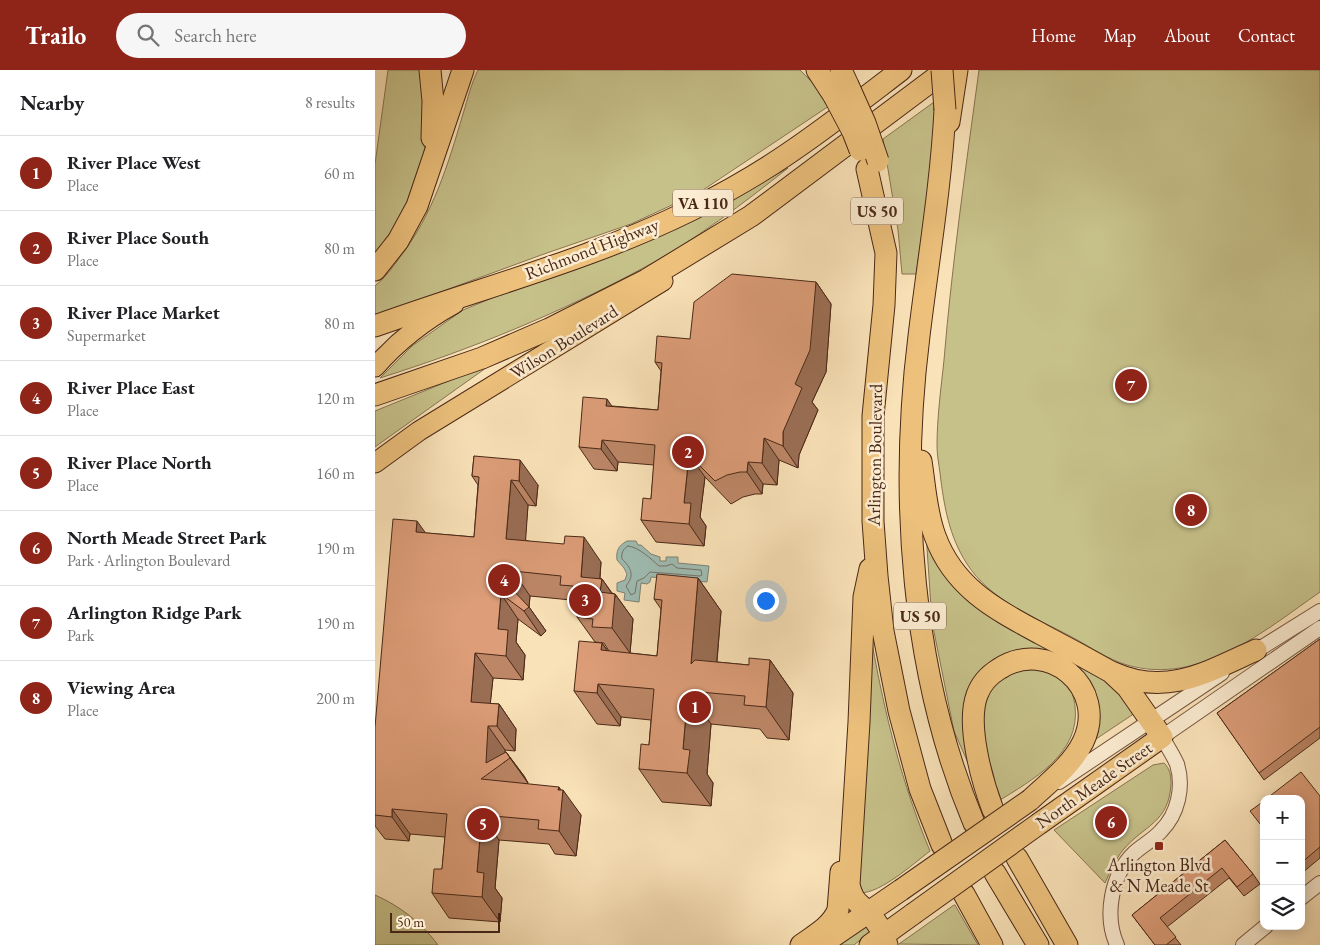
<!DOCTYPE html>
<html lang="en">
<head>
<meta charset="utf-8">
<style>
  body { margin:0; font-family:"EB Garamond",serif; background:#f6f6f6; color:#202124 }
  .controls { position:absolute; right:15px; bottom:15px; display:grid; overflow:hidden; border-radius:10px; box-shadow:0 2px 12px #0003 }
  .controls button { width:45px; height:45px; display:grid; place-items:center; padding:0; border:0; border-bottom:1px solid #e0e0e0; background:#fff; color:#202124; font:25px sans-serif }
  .scale { position:absolute; left:15px; bottom:12px; width:110px; box-sizing:border-box; padding-left:5px; border:2px solid #4a2817; border-top:0; font-size:14px; line-height:18px; white-space:nowrap; color:#4a2817; -webkit-text-stroke:4px #fcecd1; paint-order:stroke }
  .you { position:absolute; left:390px; top:530px; width:18px; height:18px; margin:-12px; border:4px solid #fff; border-radius:50%; background:#1a73e8; box-shadow:0 0 0 8px #1a73e833 }
  .badge { display:grid; place-items:center; width:32px; height:32px; border-radius:50%; background:#8f2418; color:#fff; font-size:16px; font-weight:700 }
  .pin { position:absolute; translate:-50% -50%; border:2px solid #fff; box-shadow:0 1px 5px #0006 }
  .list { margin:0; padding:0; list-style:none }
  h2 { display:flex; justify-content:space-between; align-items:center; height:65px; margin:0; padding:0 20px; font-size:21px }
  h2 small { font-size:16px; font-weight:400; color:#757577 }
  .list li { display:grid; grid-template-columns:32px 1fr auto; gap:15px; align-items:center; box-sizing:border-box; height:75px; padding:0 20px; border-top:1px solid #e0e0e0 }
  .list b { display:block; font-size:19px; white-space:nowrap }
  .list p { margin:0; font-size:16px; white-space:nowrap; color:#757577 }
  .list em { font-size:16px; font-style:normal; color:#757577 }
  .icon { flex:none; width:28px; height:28px; fill:none; stroke:currentColor; stroke-width:2; stroke-linecap:round; stroke-linejoin:round }
  .map { position:relative; flex:none; width:945px; height:875px; overflow:hidden }
  header { display:flex; align-items:center; gap:30px; box-sizing:border-box; height:70px; padding:0 25px; background:#8f2418; color:#fff }
  header strong { font-size:24px }
  nav { display:flex; gap:28px; margin-inline-start:auto; font-size:18px }
  .search { width:350px; height:45px; background:#f6f6f6; display:flex; align-items:center; gap:12px; box-sizing:border-box; padding:0 18px; border-radius:28px; color:#757577; font-size:19px }
  main { display:flex }
  aside { flex:1; background:#fff }
  .map>svg:first-child { display:block }
</style>
</head>
<body>
<header>
<strong>Trailo</strong>
<div class="search"><svg class="icon" aria-label="search" viewBox="0 0 24 24"><circle cx="10" cy="10" r="6"/><path d="M15 15l6 6"/></svg>Search here</div>
<nav><a>Home</a><a>Map</a><a>About</a><a>Contact</a></nav>
</header>
<main>
<aside>
<h2>Nearby<small>8 results</small></h2>
<ul class="list">
<li><span class="badge">1</span><div><b>River Place West</b><p>Place</p></div><em>60 m</em></li>
<li><span class="badge">2</span><div><b>River Place South</b><p>Place</p></div><em>80 m</em></li>
<li><span class="badge">3</span><div><b>River Place Market</b><p>Supermarket</p></div><em>80 m</em></li>
<li><span class="badge">4</span><div><b>River Place East</b><p>Place</p></div><em>120 m</em></li>
<li><span class="badge">5</span><div><b>River Place North</b><p>Place</p></div><em>160 m</em></li>
<li><span class="badge">6</span><div><b>North Meade Street Park</b><p>Park · Arlington Boulevard</p></div><em>190 m</em></li>
<li><span class="badge">7</span><div><b>Arlington Ridge Park</b><p>Park</p></div><em>190 m</em></li>
<li><span class="badge">8</span><div><b>Viewing Area</b><p>Place</p></div><em>200 m</em></li>
</ul>
</aside>
<div class="map">
<svg width="945" height="875" viewBox="0 0 945 875">
  <rect width="100%" height="100%" fill="#fae2b8"/>
  <filter id="stains"><feTurbulence type="fractalNoise" baseFrequency=".004" numOctaves="4"/><feColorMatrix values="0 0 0 0 .2 0 0 0 0 .09 0 0 0 0 .02 0 0 0 .5 -.17"/></filter>
  <radialGradient id="worn" r=".72"><stop offset=".6" stop-color="#630" stop-opacity="0"/><stop offset="1" stop-color="#630" stop-opacity=".3"/></radialGradient>
  <g fill="#c6c089" stroke="#887450">
    <polygon points="13,0 50,0 51,73 43,107 22,155 0,185 0,94"/>
    <path d="M 103,0 L 425,0 L 438,13 L 454,36 L 325,122 L 256,154 L 169,184 L 0,246 L 0,216 C 10,208 18,197 25,187 C 58,144 73,95 88,44 C 93,28 96,14 103,0 Z"/>
    <path d="M 604,0 L 945,0 L 945,522 C 889,561 825,616 752,595 C 732,589 714,576 695,566 C 659,547 615,530 592,494 C 574,466 569,436 565,403 C 564,395 562,385 562,376 C 562,348 566,318 569,290 C 577,193 591,96 604,0 Z"/>
    <polygon points="559,32 562,64 541,204 527,204 523,160 508,69"/>
    <path d="M 413,98 C 369,133 319,171 270,197 C 185,243 97,279 5,308 L 37,276 L 88,240 L 348,133 Z"/>
    <polygon points="118,293 4,374 0,377 0,341"/>
    <polygon points="551,463 567,494 737,611 760,643 721,669 721,634 658,579 617,590 591,626 593,693 579,661 557,552"/>
    <path d="M 497,573 C 510,645 527,714 555,781 C 538,794 506,823 485,823 L 483,819 Z"/>
    <path d="M 669,599 C 676,604 686,608 692,614 C 697,619 699,629 700,636 C 706,684 657,710 622,732 L 614,705 L 607,638 L 616,617 L 637,601 Z"/>
    <path d="M 789,693 C 795,699 796,705 796,714 C 794,753 769,755 748,780 C 740,790 735,802 730,813 L 679,760 L 778,695 Z"/>
    <path d="M 0,825 C 25,836 47,853 63,875 L 0,875 Z"/>
    <polygon points="580,835 603,875 524,874 579,835"/>
    <polygon points="490,852 496,861 479,875 457,875"/>
  </g>
  <path fill="#9fbdb4" stroke="#7d8175" d="M 252,471 L 261,471 L 263,475 L 266,475 L 276,484 L 285,487 L 285,491 L 291,491 L 291,487 L 303,487 L 303,493 L 334,496 L 332,512 L 276,507 L 275,512 L 272,514 L 266,513 L 264,532 L 249,530 L 250,523 L 242,521 L 242,513 L 250,510 L 252,504 L 249,498 L 242,490 C 241,481 243,476 252,471 Z"/>
  <g fill="none" stroke-linecap="round" stroke-linejoin="round">
    <path stroke="#747266" stroke-width="1" d="M 253,476 C 264,477 276,489 284,496 L 291,496 L 297,494 L 302,498 L 326,500 L 327,505 L 325,506 L 275,502 L 269,508 L 262,511 L 260,523 L 256,525 L 251,516 C 260,505 256,498 247,489 C 246,483 248,479 253,476 Z"/>
    <g stroke="#76563f" stroke-width="16">
      <g id="minor">
        <polyline points="876,584 945,541"/>
        <polyline points="684,712 847,603"/>
        <polyline points="926,828 945,813"/>
        <path d="M 742,875 C 729,846 736,805 759,783 C 768,775 778,770 786,761 C 803,744 809,717 802,694 C 798,685 792,676 787,667 L 945,558"/>
        <polyline points="868,875 891,856"/>
      </g>
    </g>
    <g stroke="#4a2817" stroke-width="21">
      <g id="major">
        <path d="M 0,297 C 22,272 50,250 79,234"/>
        <polyline points="0,393 44,361 288,211"/>
      </g>
    </g>
    <g stroke="#4a2817" stroke-width="23">
      <g id="highway">
        <polyline points="55,0 58,31 57,68"/>
        <polyline points="442,0 459,26"/>
        <polyline points="466,0 473,15"/>
        <path d="M 570,40 C 566,116 553,191 544,266 C 524,426 536,603 599,753"/>
        <polyline points="574,52 582,0"/>
        <polyline points="492,99 511,183 509,235 498,346 498,451 502,506 508,561 524,641 545,719 567,775"/>
        <polyline points="0,200 23,171 42,136 88,0"/>
        <path d="M 0,256 C 105,218 215,190 316,140 C 348,124 380,106 411,85 C 450,59 488,29 526,0"/>
        <polyline points="0,325 107,288 174,259 271,210 376,146 571,0"/>
        <path d="M 546,391 C 550,416 551,442 560,466 C 579,518 620,539 666,564 C 689,576 713,589 736,602 L 752,617 L 787,667 L 665,753"/>
        <path d="M 495,499 L 489,527 L 484,652 L 474,815 C 479,834 483,831 494,844 C 503,853 509,863 512,875"/>
        <path d="M 739,603 C 792,627 834,601 881,580"/>
        <path d="M 618,740 C 607,711 591,655 602,625 C 606,614 614,605 624,599 C 673,567 734,618 708,672 C 697,695 674,712 655,730"/>
        <polyline points="642,788 692,875"/>
        <polyline points="620,803 663,875"/>
        <polyline points="589,824 617,875"/>
        <polyline points="447,874 526,820"/>
        <path d="M 426,875 C 440,865 456,857 463,840 L 466,802"/>
        <polyline points="495,875 538,844"/>
      </g>
    </g>
    <use href="#minor" stroke="#fcecd1" stroke-width="14"/>
    <use href="#major" stroke="#edc17c" stroke-width="19"/>
    <use href="#highway" stroke="#edc17c" stroke-width="21"/>
    <g stroke="#4a2817" stroke-width="23" stroke-linecap="butt">
      <g id="highway-bridge">
        <polyline points="567,0 570,40"/>
        <polyline points="473,15 490,53 503,91"/>
        <polyline points="459,26 478,62 485,80"/>
        <polyline points="526,820 655,730"/>
        <polyline points="538,844 665,753"/>
      </g>
    </g>
    <use href="#highway-bridge" stroke="#edc17c" stroke-width="21"/>
  </g>
  <g fill="#bd8767" stroke="#4a2817">
    <polygon points="441,212 456,234 451,302 437,332 443,340 424,385 423,398 404,390 402,415 388,414 387,424 380,424 368,427 356,434 330,407 325,447 331,456 329,476 281,472 266,450 276,429 279,395 243,392 242,401 219,399 204,377 237,336 283,340 286,301 280,292 315,269"/>
    <polygon points="99,386 163,415 161,436 153,435 150,470 226,492 225,508 227,509 237,523 240,524 258,549 255,583 282,586 286,539 279,529 323,508 346,541 342,592 374,595 395,590 418,623 414,670 392,668 385,659 336,654 332,704 338,713 336,736 287,732 264,699 274,675 276,650 246,647 245,656 222,654 199,621 227,573 233,581 234,581 229,573 220,572 202,547 203,545 196,536 197,531 196,530 155,526 154,537 171,561 166,566 143,549 141,572 150,585 148,610 118,608 115,634 124,634 141,659 140,681 130,680 130,682 131,682 149,706 153,713 152,714 186,720 206,745 201,786 180,784 174,774 124,770 120,818 127,828 125,852 74,848 57,823 67,799 70,767 35,764 34,771 10,769 0,756 0,657 51,463 99,467 103,415 97,406"/>
    <polygon points="945,569 945,668 889,710 842,643"/>
    <polygon points="945,726 945,788 927,803 926,801 926,729"/>
    <polygon points="850,770 878,804 885,814 869,826 854,808 792,857 806,875 780,875 757,845"/>
  </g>
  <g fill="#9a6e54" stroke="#4a2817">
    <polygon points="441,212 456,234 451,302 437,332 443,340 424,385 423,398 408,376 408,362"/>
    <polygon points="232,329 247,351 231,336"/>
    <polygon points="389,368 404,390 402,415 387,393"/>
    <polygon points="227,370 243,392 242,401 226,379"/>
    <polygon points="314,385 330,407 325,447 331,456 329,476 314,454 309,433"/>
    <polygon points="145,390 163,415 161,436 144,411"/>
    <polygon points="373,392 388,414 387,424 372,402"/>
    <polygon points="136,410 153,435 149,494 131,469"/>
    <polygon points="42,451 60,476 41,462"/>
    <polygon points="209,467 226,492 223,531 206,507"/>
    <polygon points="138,501 155,526 154,537 171,561 166,566 149,541 136,518"/>
    <polygon points="323,508 346,541 339,623 316,594"/>
    <polygon points="227,509 240,528 240,524 258,549 255,583 237,558 225,522"/>
    <polygon points="126,524 143,549 141,572 150,585 148,610 131,586 123,559"/>
    <polygon points="227,573 250,606 226,580"/>
    <polygon points="100,583 118,608 113,656 130,680 130,692 111,693 96,632"/>
    <polygon points="395,590 418,623 414,670 391,637"/>
    <polygon points="223,614 246,647 245,656 222,623"/>
    <polygon points="313,621 336,654 332,704 338,713 336,736 312,703 308,679"/>
    <polygon points="124,634 141,659 140,681 122,656"/>
    <polygon points="131,682 149,706 153,713 135,688"/>
    <polygon points="184,717 188,723 188,720 206,745 201,786 184,761"/>
    <polygon points="17,739 35,764 34,771 17,747"/>
    <polygon points="107,745 124,770 120,818 127,828 125,852 107,827 102,802"/>
  </g>
  <g fill="#dc9d78" stroke="#4a2817">
    <polygon points="357,204 441,212 435,280 420,314 427,318 408,362 408,376 389,368 387,393 373,392 372,402 365,402 352,405 340,411 314,385 309,433 316,433 314,454 266,450 268,428 276,429 280,375 227,370 226,379 204,377 208,327 232,329 231,336 283,340 287,293 280,292 282,266 315,269 319,232"/>
    <polygon points="99,386 145,390 144,411 136,410 131,469 189,474 190,466 209,467 206,507 227,509 225,522 240,524 237,558 217,557 218,549 202,547 204,536 196,536 198,516 185,515 186,506 138,501 136,518 154,537 149,541 126,524 123,559 133,560 131,586 100,583 96,632 124,634 122,656 113,656 111,693 131,682 135,688 106,709 184,717 183,720 188,720 184,761 163,759 164,750 107,745 102,802 109,803 107,827 57,823 59,799 67,799 72,744 17,739 17,747 0,745 0,657 18,449 42,451 41,462 99,467 104,407 97,406"/>
    <polygon points="282,504 323,508 316,594 320,590 374,595 374,588 395,590 391,637 369,635 370,626 313,621 308,679 315,680 312,703 264,699 266,674 274,675 279,619 223,614 222,623 199,621 204,571 227,573 226,580 282,586 287,530 279,529"/>
    <polygon points="945,569 945,657 884,703 842,643"/>
    <polygon points="926,702 945,726 945,777 926,793 926,729 891,729"/>
    <polygon points="889,731 889,759 875,741"/>
    <polygon points="850,770 878,804 862,817 847,798 785,848 801,867 791,875 780,875 757,845"/>
  </g>
  <rect fill="#8f2418" stroke="#fcecd1" stroke-width="2" x="779" y="771" width="10" height="10" rx="2.5"/>
  <g text-anchor="middle" stroke-width="5" stroke-linejoin="round" paint-order="stroke">
    <g fill="#fcecd1" stroke="#7f634f" stroke-width="1">
      <rect x="298" y="119.5" width="60" height="27" rx="4"/>
      <rect x="476" y="127.5" width="52" height="27" rx="4"/>
      <rect x="519" y="532.5" width="52" height="27" rx="4"/>
    </g>
    <g font-size="16" font-weight="bold" fill="#4a2817">
      <text x="328" y="139">VA 110</text>
      <text x="502" y="147">US 50</text>
      <text x="545" y="552">US 50</text>
    </g>
    <g font-size="18" fill="#4a2817" stroke="#fcecd1">
      <text transform="translate(217 179) rotate(-21)" y="6">Richmond Highway</text>
      <text transform="translate(189 272) rotate(-32)" y="6">Wilson Boulevard</text>
      <text transform="translate(500 385) rotate(-89)" y="6">Arlington Boulevard</text>
      <text transform="translate(719 715) rotate(-35)" y="6">North Meade Street</text>
    </g>
    <g font-size="18" fill="#4a2817" stroke="#fcecd1">
      <text x="784" y="801">Arlington Blvd<tspan x="784" dy="21">&amp; N Meade St</tspan></text>
    </g>
  </g>
  <rect width="100%" height="100%" filter="url(#stains)"/>
  <rect width="100%" height="100%" fill="url(#worn)"/>
</svg>
<div class="controls">
<button>+</button>
<button>−</button>
<button><svg class="icon" aria-label="layers" viewBox="0 0 24 24"><path d="M12 4l9 5-9 5-9-5zM3 14l9 5 9-5"/></svg></button>
</div>
<div class="scale">50 m</div>
<div class="you"></div>
<div class="pin badge" style="left:320px;top:637px">1</div>
<div class="pin badge" style="left:313px;top:382px">2</div>
<div class="pin badge" style="left:210px;top:530px">3</div>
<div class="pin badge" style="left:129px;top:510px">4</div>
<div class="pin badge" style="left:108px;top:754px">5</div>
<div class="pin badge" style="left:736px;top:752px">6</div>
<div class="pin badge" style="left:756px;top:315px">7</div>
<div class="pin badge" style="left:816px;top:440px">8</div>
</div>
</main>
</body>
</html>
